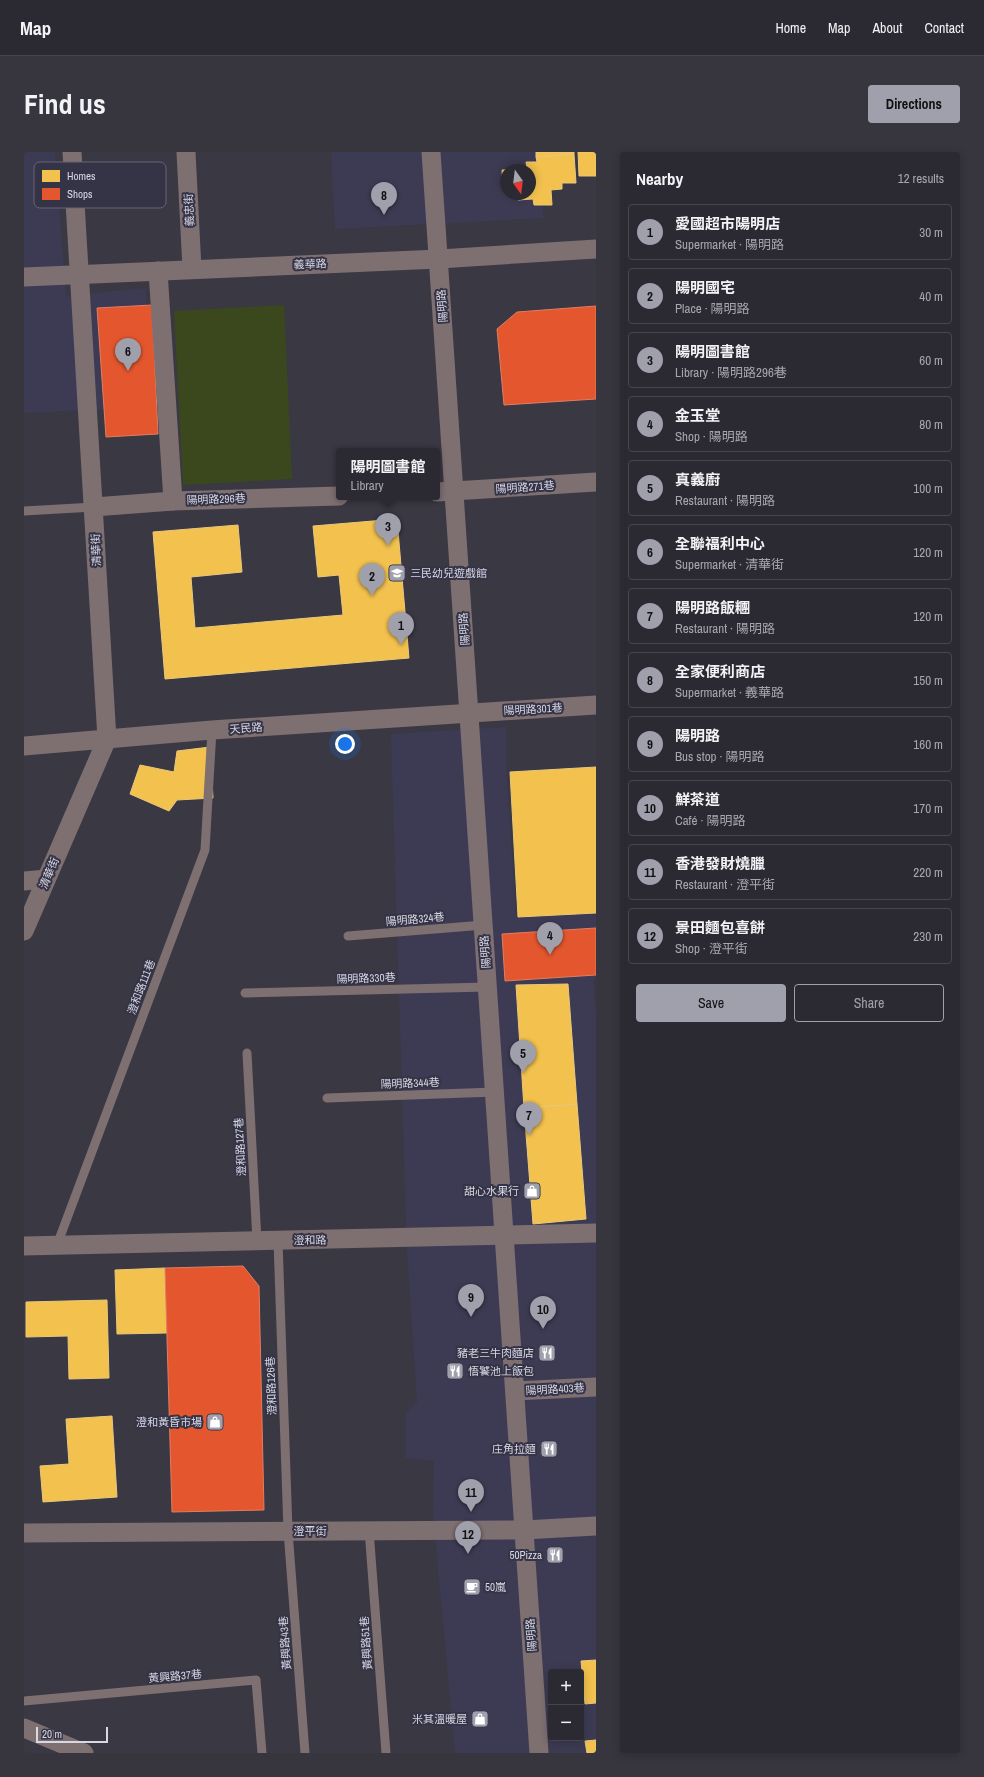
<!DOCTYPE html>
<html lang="en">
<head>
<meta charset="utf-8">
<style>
  body { margin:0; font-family:"Archivo Narrow","Noto Sans TC",sans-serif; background:#37363e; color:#f1f3f6 }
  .controls { position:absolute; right:12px; bottom:12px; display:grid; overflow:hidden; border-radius:4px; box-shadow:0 2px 10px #0003 }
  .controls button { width:36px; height:36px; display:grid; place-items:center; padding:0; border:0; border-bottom:1px solid #47464d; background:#2b2a32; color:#f1f3f6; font:20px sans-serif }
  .compass { position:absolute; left:476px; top:12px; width:36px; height:36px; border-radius:50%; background:#2b2a32; box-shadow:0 2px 10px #0003; rotate:166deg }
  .scale { position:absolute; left:12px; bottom:10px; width:72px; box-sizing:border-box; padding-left:4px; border:2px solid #d8d7e4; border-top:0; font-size:11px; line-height:14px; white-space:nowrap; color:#d8d7e4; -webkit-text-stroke:3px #353447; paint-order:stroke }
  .you { position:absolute; left:321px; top:592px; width:14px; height:14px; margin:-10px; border:3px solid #fff; border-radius:50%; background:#1a73e8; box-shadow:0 0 0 6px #1a73e833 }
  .badge { display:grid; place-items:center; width:26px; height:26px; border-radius:50%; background:#a09fac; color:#111; font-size:13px; font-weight:700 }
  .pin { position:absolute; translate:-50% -33px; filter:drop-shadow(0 1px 2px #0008) }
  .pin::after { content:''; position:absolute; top:21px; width:14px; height:12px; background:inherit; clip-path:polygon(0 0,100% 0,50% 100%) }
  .popup { position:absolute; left:312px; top:296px; width:104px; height:52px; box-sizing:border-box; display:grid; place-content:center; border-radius:4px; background:#2b2a32; filter:drop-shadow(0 1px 3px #0005); font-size:13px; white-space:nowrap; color:#a6a7ac }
  .popup b { font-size:15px; color:#f1f3f6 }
  .popup::after { content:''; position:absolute; left:50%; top:100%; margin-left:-8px; border:8px solid transparent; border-top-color:#2b2a32 }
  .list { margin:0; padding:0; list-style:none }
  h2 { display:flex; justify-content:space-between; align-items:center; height:52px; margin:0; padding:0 16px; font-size:17px }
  h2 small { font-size:13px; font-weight:400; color:#a6a7ac }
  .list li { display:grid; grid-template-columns:26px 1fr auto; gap:12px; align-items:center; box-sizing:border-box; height:56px; margin:0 8px 8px; padding:0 8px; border:1px solid #47464d; border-radius:4px }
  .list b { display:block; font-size:15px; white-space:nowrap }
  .list p { margin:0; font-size:13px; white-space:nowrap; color:#a6a7ac }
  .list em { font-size:13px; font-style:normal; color:#a6a7ac }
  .actions { display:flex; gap:8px; padding:12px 16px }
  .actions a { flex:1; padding:9px 0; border:1px solid #a09fac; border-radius:4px; text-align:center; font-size:14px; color:#a09fac }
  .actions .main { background:#a09fac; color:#111 }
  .map { position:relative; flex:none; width:572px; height:1601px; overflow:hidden; border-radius:4px }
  header { display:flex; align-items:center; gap:24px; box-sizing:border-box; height:56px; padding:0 20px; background:#2b2a32; border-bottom:1px solid #47464d }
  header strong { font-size:19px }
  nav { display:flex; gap:22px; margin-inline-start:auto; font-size:14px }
  .intro { display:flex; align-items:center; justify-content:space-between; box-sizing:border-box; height:96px; padding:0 24px }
  h1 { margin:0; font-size:28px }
  .button { padding:10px 18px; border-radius:4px; background:#a09fac; color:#111; font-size:14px; font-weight:700 }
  main { display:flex; gap:24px; padding:0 24px }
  aside { flex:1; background:#2b2a32; border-radius:4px; box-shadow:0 2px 10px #0003 }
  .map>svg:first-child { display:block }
</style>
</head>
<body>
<header>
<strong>Map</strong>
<nav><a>Home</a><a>Map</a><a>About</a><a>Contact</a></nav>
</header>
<div class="intro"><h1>Find us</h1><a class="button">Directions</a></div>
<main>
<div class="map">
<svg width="572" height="1601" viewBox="0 0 572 1601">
  <rect width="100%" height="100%" fill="#393843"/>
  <g fill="#3d3b53" fill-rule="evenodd">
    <polygon points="0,0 31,0 42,144 122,136 127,255 0,261"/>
    <path d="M 307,0 L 517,0 L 519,66 L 311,77 ZM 482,18 L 506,18 L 506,42 L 482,42 Z"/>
    <path d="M 482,575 L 482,612 L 492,764 L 572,760 L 572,827 L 569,827 L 572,862 L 572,1601 L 431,1601 L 409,1360 L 410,1309 L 382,1306 L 382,1261 L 393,1250 L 383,1098 L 367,582 ZM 527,1520 L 557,1520 L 557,1586 L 527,1586 Z"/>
  </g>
  <polygon fill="#3b481e" points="260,153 268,327 159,333 150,159"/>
  <g fill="#f2c14e" stroke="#eac87b">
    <polygon points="512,0 550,0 550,2 512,5"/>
    <polygon points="554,0 572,0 572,24 555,24"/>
    <polygon points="550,2 552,31 538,31 538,37 527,38 528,53 510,53 509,47 494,48 494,42 506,42 506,18 482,18 482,38 479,38 478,18 503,17 502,10 513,10 512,5"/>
    <polygon points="373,367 385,506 141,527 129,380 214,373 218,420 167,425 171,476 319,463 315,423 294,425 289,374"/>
    <polygon points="186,595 189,646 153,648 145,659 106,642 116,613 150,620 153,599"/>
    <polygon points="572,615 572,761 494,765 486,620"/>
    <polygon points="544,832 553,952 500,956 492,833"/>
    <polygon points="553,952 562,1067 509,1072 500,956"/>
    <polygon points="141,1116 143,1181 93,1182 91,1118"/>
    <polygon points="83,1148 85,1226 45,1227 44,1184 2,1185 2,1150"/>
    <polygon points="88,1264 93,1345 19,1350 16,1314 45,1312 42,1267"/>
    <polygon points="572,1508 572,1551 561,1552 557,1509"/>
    <polygon points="572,1588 572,1601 563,1601 561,1589"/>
  </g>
  <g fill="#e4572e" stroke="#e07d65">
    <polygon points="128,153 134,282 82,285 73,156"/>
    <polygon points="572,154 572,247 480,253 473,177 493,160"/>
    <polygon points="572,776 572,823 481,829 478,782"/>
    <polygon points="219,1114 235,1134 240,1358 148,1360 141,1116"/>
  </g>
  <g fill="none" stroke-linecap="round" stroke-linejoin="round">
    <g stroke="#7e6f71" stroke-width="9">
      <polyline points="0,359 70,355"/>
      <polyline points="324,784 460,773"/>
      <polyline points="221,841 463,835"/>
      <polyline points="223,901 233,1089"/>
      <polyline points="303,946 471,940"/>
      <polyline points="254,1089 264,1379 281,1601"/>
      <polyline points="33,1093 181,698 188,578"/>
      <polyline points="345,1378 362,1601"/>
      <polyline points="0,1549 232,1528 238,1601"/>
    </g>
    <g stroke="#7e6f71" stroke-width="19">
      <polyline points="162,0 168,117"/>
      <polyline points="407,0 515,1601"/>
      <polyline points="134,119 149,349"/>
      <polyline points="0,125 415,107 572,97"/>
      <polyline points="413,340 572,330"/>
      <polyline points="70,355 149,349 315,344"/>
      <polyline points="0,594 188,578 572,553"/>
      <polyline points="0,729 22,727"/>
      <polyline points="0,779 83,587 48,0"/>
      <polyline points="0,1094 572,1081"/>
      <polyline points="491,1239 572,1235"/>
      <polyline points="0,1381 500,1378 572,1374"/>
      <polyline points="0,1576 60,1601"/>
    </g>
  </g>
  <defs>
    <g id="school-square" transform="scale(0.9)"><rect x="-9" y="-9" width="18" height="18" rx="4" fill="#a09fac" stroke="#353447"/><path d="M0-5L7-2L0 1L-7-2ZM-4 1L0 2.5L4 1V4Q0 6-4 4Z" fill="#fff"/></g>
    <g id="shop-square" transform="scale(0.9)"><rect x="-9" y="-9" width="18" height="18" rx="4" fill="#a09fac" stroke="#353447"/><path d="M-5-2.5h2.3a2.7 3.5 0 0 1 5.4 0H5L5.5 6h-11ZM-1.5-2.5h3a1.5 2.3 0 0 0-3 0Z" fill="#fff"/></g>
    <g id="restaurant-square" transform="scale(0.9)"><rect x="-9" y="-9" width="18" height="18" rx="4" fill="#a09fac" stroke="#353447"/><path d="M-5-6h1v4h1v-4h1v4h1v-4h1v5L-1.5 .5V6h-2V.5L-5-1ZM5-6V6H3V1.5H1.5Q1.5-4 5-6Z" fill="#fff"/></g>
    <g id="cafe-square" transform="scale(0.9)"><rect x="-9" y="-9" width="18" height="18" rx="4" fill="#a09fac" stroke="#353447"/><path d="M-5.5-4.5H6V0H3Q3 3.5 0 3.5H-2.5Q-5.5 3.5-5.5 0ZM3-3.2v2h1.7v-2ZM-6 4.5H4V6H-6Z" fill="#fff"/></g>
  </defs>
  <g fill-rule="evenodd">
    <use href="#school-square" x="373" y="421"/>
    <use href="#shop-square" x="508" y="1039"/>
    <use href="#restaurant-square" x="523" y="1201"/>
    <use href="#restaurant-square" x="431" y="1219"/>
    <use href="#shop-square" x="191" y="1270"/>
    <use href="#restaurant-square" x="525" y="1297"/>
    <use href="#restaurant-square" x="531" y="1403"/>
    <use href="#cafe-square" x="448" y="1435"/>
    <use href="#shop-square" x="456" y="1567"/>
  </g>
  <g text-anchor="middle" stroke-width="4" stroke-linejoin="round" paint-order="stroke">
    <g font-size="11" fill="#d8d7e4" stroke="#353447">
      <text transform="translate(165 58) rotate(-93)" y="4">義忠街</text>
      <text transform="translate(286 112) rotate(-2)" y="4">義華路</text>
      <text transform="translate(418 154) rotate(-94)" y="4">陽明路</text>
      <text transform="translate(501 335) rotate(-4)" y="4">陽明路271巷</text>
      <text transform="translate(192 347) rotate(-2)" y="4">陽明路296巷</text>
      <text transform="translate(72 398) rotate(-93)" y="4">清華街</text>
      <text transform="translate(440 477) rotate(-94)" y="4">陽明路</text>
      <text transform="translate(509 557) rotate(-3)" y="4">陽明路301巷</text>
      <text transform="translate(222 576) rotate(-4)" y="4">天民路</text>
      <text transform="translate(25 721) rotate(-67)" y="4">清華街</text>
      <text transform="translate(391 767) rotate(-5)" y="4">陽明路324巷</text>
      <text transform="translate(461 800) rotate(-94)" y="4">陽明路</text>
      <text transform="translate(342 826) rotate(-2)" y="4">陽明路330巷</text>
      <text transform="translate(117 835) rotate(-69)" y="4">澄和路111巷</text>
      <text transform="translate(386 931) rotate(-2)" y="4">陽明路344巷</text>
      <text transform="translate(216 995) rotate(-93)" y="4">澄和路127巷</text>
      <text transform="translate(286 1088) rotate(-1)" y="4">澄和路</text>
      <text transform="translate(247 1234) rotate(-92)" y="4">澄和路126巷</text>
      <text transform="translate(531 1237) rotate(-3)" y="4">陽明路403巷</text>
      <text x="286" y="1383">澄平街</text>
      <text transform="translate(507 1483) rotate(-94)" y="4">陽明路</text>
      <text transform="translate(261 1491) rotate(-94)" y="4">黃興路43巷</text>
      <text transform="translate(342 1491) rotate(-94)" y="4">黃興路51巷</text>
      <text transform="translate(151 1524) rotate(-5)" y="4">黃興路37巷</text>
    </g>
    <g font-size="11" fill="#d8d7e4" stroke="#353447" text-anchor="end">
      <text x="386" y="425" text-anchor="start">三民幼兒遊戲館</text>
      <text x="495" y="1043">甜心水果行</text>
      <text x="510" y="1205">豬老三牛肉麵店</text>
      <text x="444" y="1223" text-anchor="start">悟饕池上飯包</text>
      <text x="178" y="1274">澄和黃昏市場</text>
      <text x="512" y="1301">庄角拉麵</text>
      <text x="518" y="1407">50Pizza</text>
      <text x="461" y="1439" text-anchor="start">50嵐</text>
      <text x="443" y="1571">米其溫暖屋</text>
    </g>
  </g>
  <rect x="10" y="10" width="132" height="46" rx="6" fill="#353447" stroke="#666576" stroke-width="1"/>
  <rect x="18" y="18" width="18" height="12" fill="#f2c14e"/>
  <rect x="18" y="36" width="18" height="12" fill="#e4572e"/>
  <g font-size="11" fill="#d8d7e4">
    <text x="43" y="28">Homes</text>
    <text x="43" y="46">Shops</text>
  </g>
</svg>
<div class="controls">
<button>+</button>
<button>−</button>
</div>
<svg class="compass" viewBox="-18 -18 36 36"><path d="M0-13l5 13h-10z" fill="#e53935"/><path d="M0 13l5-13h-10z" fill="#a6a7ac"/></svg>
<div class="scale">20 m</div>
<div class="you"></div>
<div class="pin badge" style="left:377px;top:493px">1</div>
<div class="pin badge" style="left:348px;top:444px">2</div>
<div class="pin badge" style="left:364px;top:394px">3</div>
<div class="popup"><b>陽明圖書館</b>Library</div>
<div class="pin badge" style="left:526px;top:803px">4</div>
<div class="pin badge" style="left:499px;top:921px">5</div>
<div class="pin badge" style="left:104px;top:219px">6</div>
<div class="pin badge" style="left:505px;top:983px">7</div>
<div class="pin badge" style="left:360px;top:63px">8</div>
<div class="pin badge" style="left:447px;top:1165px">9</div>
<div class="pin badge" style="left:519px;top:1177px">10</div>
<div class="pin badge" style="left:447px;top:1360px">11</div>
<div class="pin badge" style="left:444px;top:1402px">12</div>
</div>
<aside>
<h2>Nearby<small>12 results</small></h2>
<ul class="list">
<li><span class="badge">1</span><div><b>愛國超市陽明店</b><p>Supermarket · 陽明路</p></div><em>30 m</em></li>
<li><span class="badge">2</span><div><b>陽明國宅</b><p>Place · 陽明路</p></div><em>40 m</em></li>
<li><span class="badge">3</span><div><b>陽明圖書館</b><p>Library · 陽明路296巷</p></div><em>60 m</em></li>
<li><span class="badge">4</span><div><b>金玉堂</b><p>Shop · 陽明路</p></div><em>80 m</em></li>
<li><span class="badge">5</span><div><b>真義廚</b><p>Restaurant · 陽明路</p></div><em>100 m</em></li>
<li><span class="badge">6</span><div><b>全聯福利中心</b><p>Supermarket · 清華街</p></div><em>120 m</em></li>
<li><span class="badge">7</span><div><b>陽明路飯糰</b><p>Restaurant · 陽明路</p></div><em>120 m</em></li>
<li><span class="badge">8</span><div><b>全家便利商店</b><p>Supermarket · 義華路</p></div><em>150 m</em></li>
<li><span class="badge">9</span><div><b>陽明路</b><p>Bus stop · 陽明路</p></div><em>160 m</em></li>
<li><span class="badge">10</span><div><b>鮮茶道</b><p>Café · 陽明路</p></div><em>170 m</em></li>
<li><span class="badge">11</span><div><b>香港發財燒臘</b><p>Restaurant · 澄平街</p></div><em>220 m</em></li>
<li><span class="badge">12</span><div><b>景田麵包喜餅</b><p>Shop · 澄平街</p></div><em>230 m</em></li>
</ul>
<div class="actions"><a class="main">Save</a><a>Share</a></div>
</aside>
</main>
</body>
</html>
